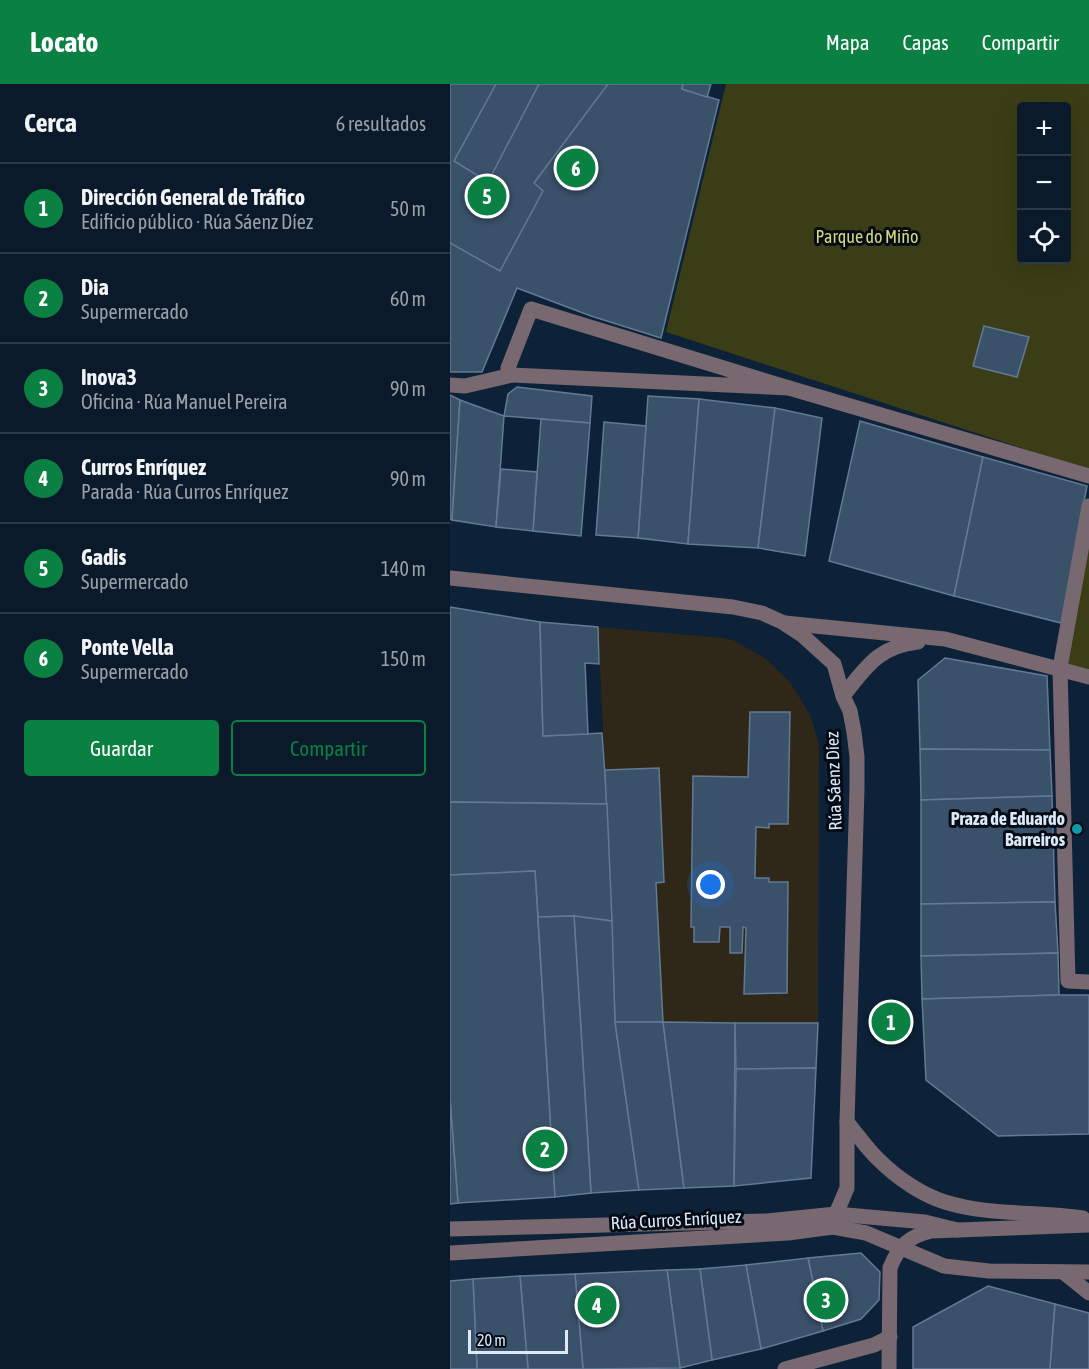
<!DOCTYPE html>
<html lang="es">
<head>
<meta charset="utf-8">
<style>
  body { margin:0; font-family:"Asap Condensed",sans-serif; background:#182736; color:#f1f3f6 }
  .controls { position:absolute; right:18px; top:18px; display:grid; overflow:hidden; border-radius:6px; box-shadow:0 6px 24px #0002 }
  .controls button { width:54px; height:54px; display:grid; place-items:center; padding:0; border:0; border-bottom:2px solid #2a3847; background:#0a1a2a; color:#f1f3f6; font:30px sans-serif }
  .scale { position:absolute; left:18px; bottom:15px; width:100px; box-sizing:border-box; padding-left:6px; border:3px solid #dbe9f8; border-top:0; font-size:16px; line-height:21px; white-space:nowrap; color:#dbe9f8; -webkit-text-stroke:4px #040b14; paint-order:stroke }
  .you { position:absolute; left:261px; top:801px; width:21px; height:21px; margin:-15px; border:4px solid #fff; border-radius:50%; background:#1a73e8; box-shadow:0 0 0 9px #1a73e833 }
  .badge { display:grid; place-items:center; width:39px; height:39px; border-radius:50%; background:#0b8043; color:#fff; font-size:20px; font-weight:700 }
  .pin { position:absolute; translate:-50% -50%; border:3px solid #fff; box-shadow:0 2px 6px #0006 }
  .list { margin:0; padding:0; list-style:none }
  h2 { display:flex; justify-content:space-between; align-items:center; height:78px; margin:0; padding:0 24px; font-size:26px }
  h2 small { font-size:20px; font-weight:400; color:#99a1a8 }
  .list li { display:grid; grid-template-columns:39px 1fr auto; gap:18px; align-items:center; box-sizing:border-box; height:90px; padding:0 24px; border-top:2px solid #2a3847 }
  .list b { display:block; font-size:22px; white-space:nowrap }
  .list p { margin:0; font-size:20px; white-space:nowrap; color:#99a1a8 }
  .list em { font-size:20px; font-style:normal; color:#99a1a8 }
  .actions { display:flex; gap:12px; padding:18px 24px }
  .actions a { flex:1; padding:14px 0; border:2px solid #0b8043; border-radius:6px; text-align:center; font-size:21px; color:#0b8043 }
  .actions .main { background:#0b8043; color:#fff }
  .icon { flex:none; width:33px; height:33px; fill:none; stroke:currentColor; stroke-width:2; stroke-linecap:round; stroke-linejoin:round }
  .map { position:relative; flex:none; width:639px; height:1285px; overflow:hidden }
  header { display:flex; align-items:center; gap:36px; box-sizing:border-box; height:84px; padding:0 30px; background:#0b8043; color:#fff }
  header strong { font-size:28px }
  nav { display:flex; gap:33px; margin-inline-start:auto; font-size:21px }
  main { display:flex }
  aside { flex:1; background:#0a1a2a }
  .map>svg:first-child { display:block }
</style>
</head>
<body>
<header>
<strong>Locato</strong>
<nav><a>Mapa</a><a>Capas</a><a>Compartir</a></nav>
</header>
<main>
<aside>
<h2>Cerca<small>6 resultados</small></h2>
<ul class="list">
<li><span class="badge">1</span><div><b>Dirección General de Tráfico</b><p>Edificio público · Rúa Sáenz Díez</p></div><em>50 m</em></li>
<li><span class="badge">2</span><div><b>Dia</b><p>Supermercado</p></div><em>60 m</em></li>
<li><span class="badge">3</span><div><b>Inova3</b><p>Oficina · Rúa Manuel Pereira</p></div><em>90 m</em></li>
<li><span class="badge">4</span><div><b>Curros Enríquez</b><p>Parada · Rúa Curros Enríquez</p></div><em>90 m</em></li>
<li><span class="badge">5</span><div><b>Gadis</b><p>Supermercado</p></div><em>140 m</em></li>
<li><span class="badge">6</span><div><b>Ponte Vella</b><p>Supermercado</p></div><em>150 m</em></li>
</ul>
<div class="actions"><a class="main">Guardar</a><a>Compartir</a></div>
</aside>
<div class="map">
<svg width="639" height="1285" viewBox="0 0 639 1285">
  <rect width="100%" height="100%" fill="#0d2238"/>
  <polygon fill="#2f2717" points="148,543 273,554 283,556 316,575 339,597 355,622 362,636 369,661 368,939 165,938 155,686"/>
  <g fill="#3b3d16" fill-rule="evenodd">
    <path d="M 276,0 L 639,0 L 639,386 L 216,248 ZM 572,22 L 616,22 L 616,176 L 572,176 Z"/>
    <polygon points="639,447 639,587 618,580"/>
  </g>
  <g fill="#3a516a" stroke="#627a94" stroke-width="1.5">
    <polygon points="0,0 233,0 232,5 269,16 211,254 141,232 67,204 32,288 0,288"/>
    <polygon points="0,0 158,0 84,99 93,107 50,187 0,159"/>
    <polygon points="46,0 89,0 38,98 4,77"/>
    <polygon points="233,0 261,0 257,13 232,5"/>
    <polygon points="534,242 579,253 567,293 523,282"/>
    <polygon points="67,303 142,312 140,339 54,332 58,310"/>
    <polygon points="0,311 10,316 2,436 0,435"/>
    <polygon points="198,312 249,315 238,460 188,454"/>
    <polygon points="249,315 325,324 308,464 238,460"/>
    <polygon points="10,316 54,332 46,443 2,436"/>
    <polygon points="325,324 372,334 355,472 308,464"/>
    <polygon points="91,335 140,339 131,452 83,447"/>
    <polygon points="410,337 533,373 504,512 379,477"/>
    <polygon points="154,338 196,342 188,454 146,451"/>
    <polygon points="533,373 637,402 611,539 504,512"/>
    <polygon points="51,385 87,388 83,447 46,443"/>
    <polygon points="0,523 90,538 93,652 152,649 157,720 0,718"/>
    <polygon points="90,538 148,543 149,580 135,579 138,650 93,652"/>
    <polygon points="495,574 597,592 600,666 470,665 468,596"/>
    <polygon points="300,628 340,628 338,740 319,740 319,744 306,743 305,794 319,794 319,798 338,798 337,909 294,910 296,844 293,843 292,869 280,869 280,843 270,843 269,858 244,858 244,843 241,843 243,692 298,693"/>
    <polygon points="470,665 600,666 602,712 471,716"/>
    <polygon points="209,684 214,798 206,799 213,938 165,938 155,686"/>
    <polygon points="602,712 605,818 471,820 471,716"/>
    <polygon points="0,718 157,720 162,837 124,832 88,833 85,787 0,791"/>
    <polygon points="85,787 105,1113 8,1119 0,1016 0,791"/>
    <polygon points="605,818 608,869 471,872 471,820"/>
    <polygon points="124,832 162,837 165,938 189,1106 141,1109"/>
    <polygon points="124,832 141,1109 105,1113 88,833"/>
    <polygon points="608,869 609,911 472,915 471,872"/>
    <polygon points="609,911 639,911 639,1050 548,1052 476,996 472,915"/>
    <polygon points="165,938 213,938 234,1104 189,1106"/>
    <polygon points="213,938 285,939 284,1102 234,1104"/>
    <polygon points="285,939 368,939 366,984 286,985"/>
    <polygon points="366,984 361,1094 284,1102 286,985"/>
    <polygon points="0,1016 8,1119 0,1120"/>
    <polygon points="411,1169 430,1188 429,1216 411,1235 373,1247 358,1174"/>
    <polygon points="358,1174 373,1247 311,1265 296,1181"/>
    <polygon points="296,1181 311,1265 262,1276 250,1185"/>
    <polygon points="250,1185 262,1276 230,1284 217,1186"/>
    <polygon points="217,1186 230,1284 133,1285 125,1190"/>
    <polygon points="125,1190 133,1285 78,1285 70,1192"/>
    <polygon points="70,1192 78,1285 27,1285 23,1195"/>
    <polygon points="23,1195 27,1285 0,1285 0,1197"/>
    <polygon points="538,1202 605,1220 600,1285 463,1285 463,1243"/>
    <polygon points="605,1220 639,1229 639,1285 600,1285"/>
  </g>
  <g fill="none" stroke-linecap="round" stroke-linejoin="round">
    <g stroke="#78686f" stroke-width="15">
      <polygon points="81,225 339,304 62,291 58,284"/>
      <polyline points="0,301 15,302 62,291"/>
      <polyline points="339,304 639,392"/>
      <polyline points="639,422 610,584 618,897 639,898"/>
      <polyline points="0,494 283,523 312,529 332,538 352,551 384,580 393,612 400,627 404,648 407,673 407,705 397,1038 397,1104 386,1130 383,1143"/>
      <polyline points="335,539 495,555 639,593"/>
      <path d="M 393,612 C 416,583 429,562 468,558"/>
      <path d="M 397,1038 C 407,1050 417,1065 429,1076 C 447,1094 472,1111 495,1118 C 539,1132 588,1127 633,1134"/>
      <polyline points="0,1145 317,1137 386,1130 475,1138 507,1146"/>
      <polyline points="0,1169 338,1149 383,1143 416,1149 494,1182 539,1187 639,1188"/>
      <polyline points="613,1188 639,1209"/>
      <polyline points="335,1285 424,1261 440,1253"/>
      <path d="M 439,1285 L 440,1184 C 448,1163 459,1152 481,1147 L 639,1141"/>
    </g>
  </g>
  <circle fill="#0f9aa8" stroke="#040b14" stroke-width="2" cx="627" cy="745" r="6"/>
  <g text-anchor="middle" stroke-width="6" stroke-linejoin="round" paint-order="stroke">
    <g font-size="18" fill="#d5d97b" stroke="#040b14">
      <text x="417" y="159">Parque do Miño</text>
    </g>
    <g font-size="18" fill="#dbe9f8" stroke="#040b14">
      <text transform="translate(384 697) rotate(-92)" y="6">Rúa Sáenz Díez</text>
      <text transform="translate(226 1136) rotate(-3)" y="6">Rúa Curros Enríquez</text>
    </g>
    <g font-size="18" font-weight="bold" fill="#dbe9f8" stroke="#040b14" text-anchor="end">
      <text x="615" y="741">Praza de Eduardo<tspan x="615" dy="21">Barreiros</tspan></text>
    </g>
  </g>
</svg>
<div class="controls">
<button>+</button>
<button>−</button>
<button><svg class="icon" aria-label="locate" viewBox="0 0 24 24"><circle cx="12" cy="12" r="6"/><path d="M12 2v4M12 18v4M2 12h4M18 12h4"/></svg></button>
</div>
<div class="scale">20 m</div>
<div class="you"></div>
<div class="pin badge" style="left:441px;top:938px">1</div>
<div class="pin badge" style="left:95px;top:1065px">2</div>
<div class="pin badge" style="left:376px;top:1216px">3</div>
<div class="pin badge" style="left:147px;top:1221px">4</div>
<div class="pin badge" style="left:37px;top:112px">5</div>
<div class="pin badge" style="left:126px;top:84px">6</div>
</div>
</main>
</body>
</html>
